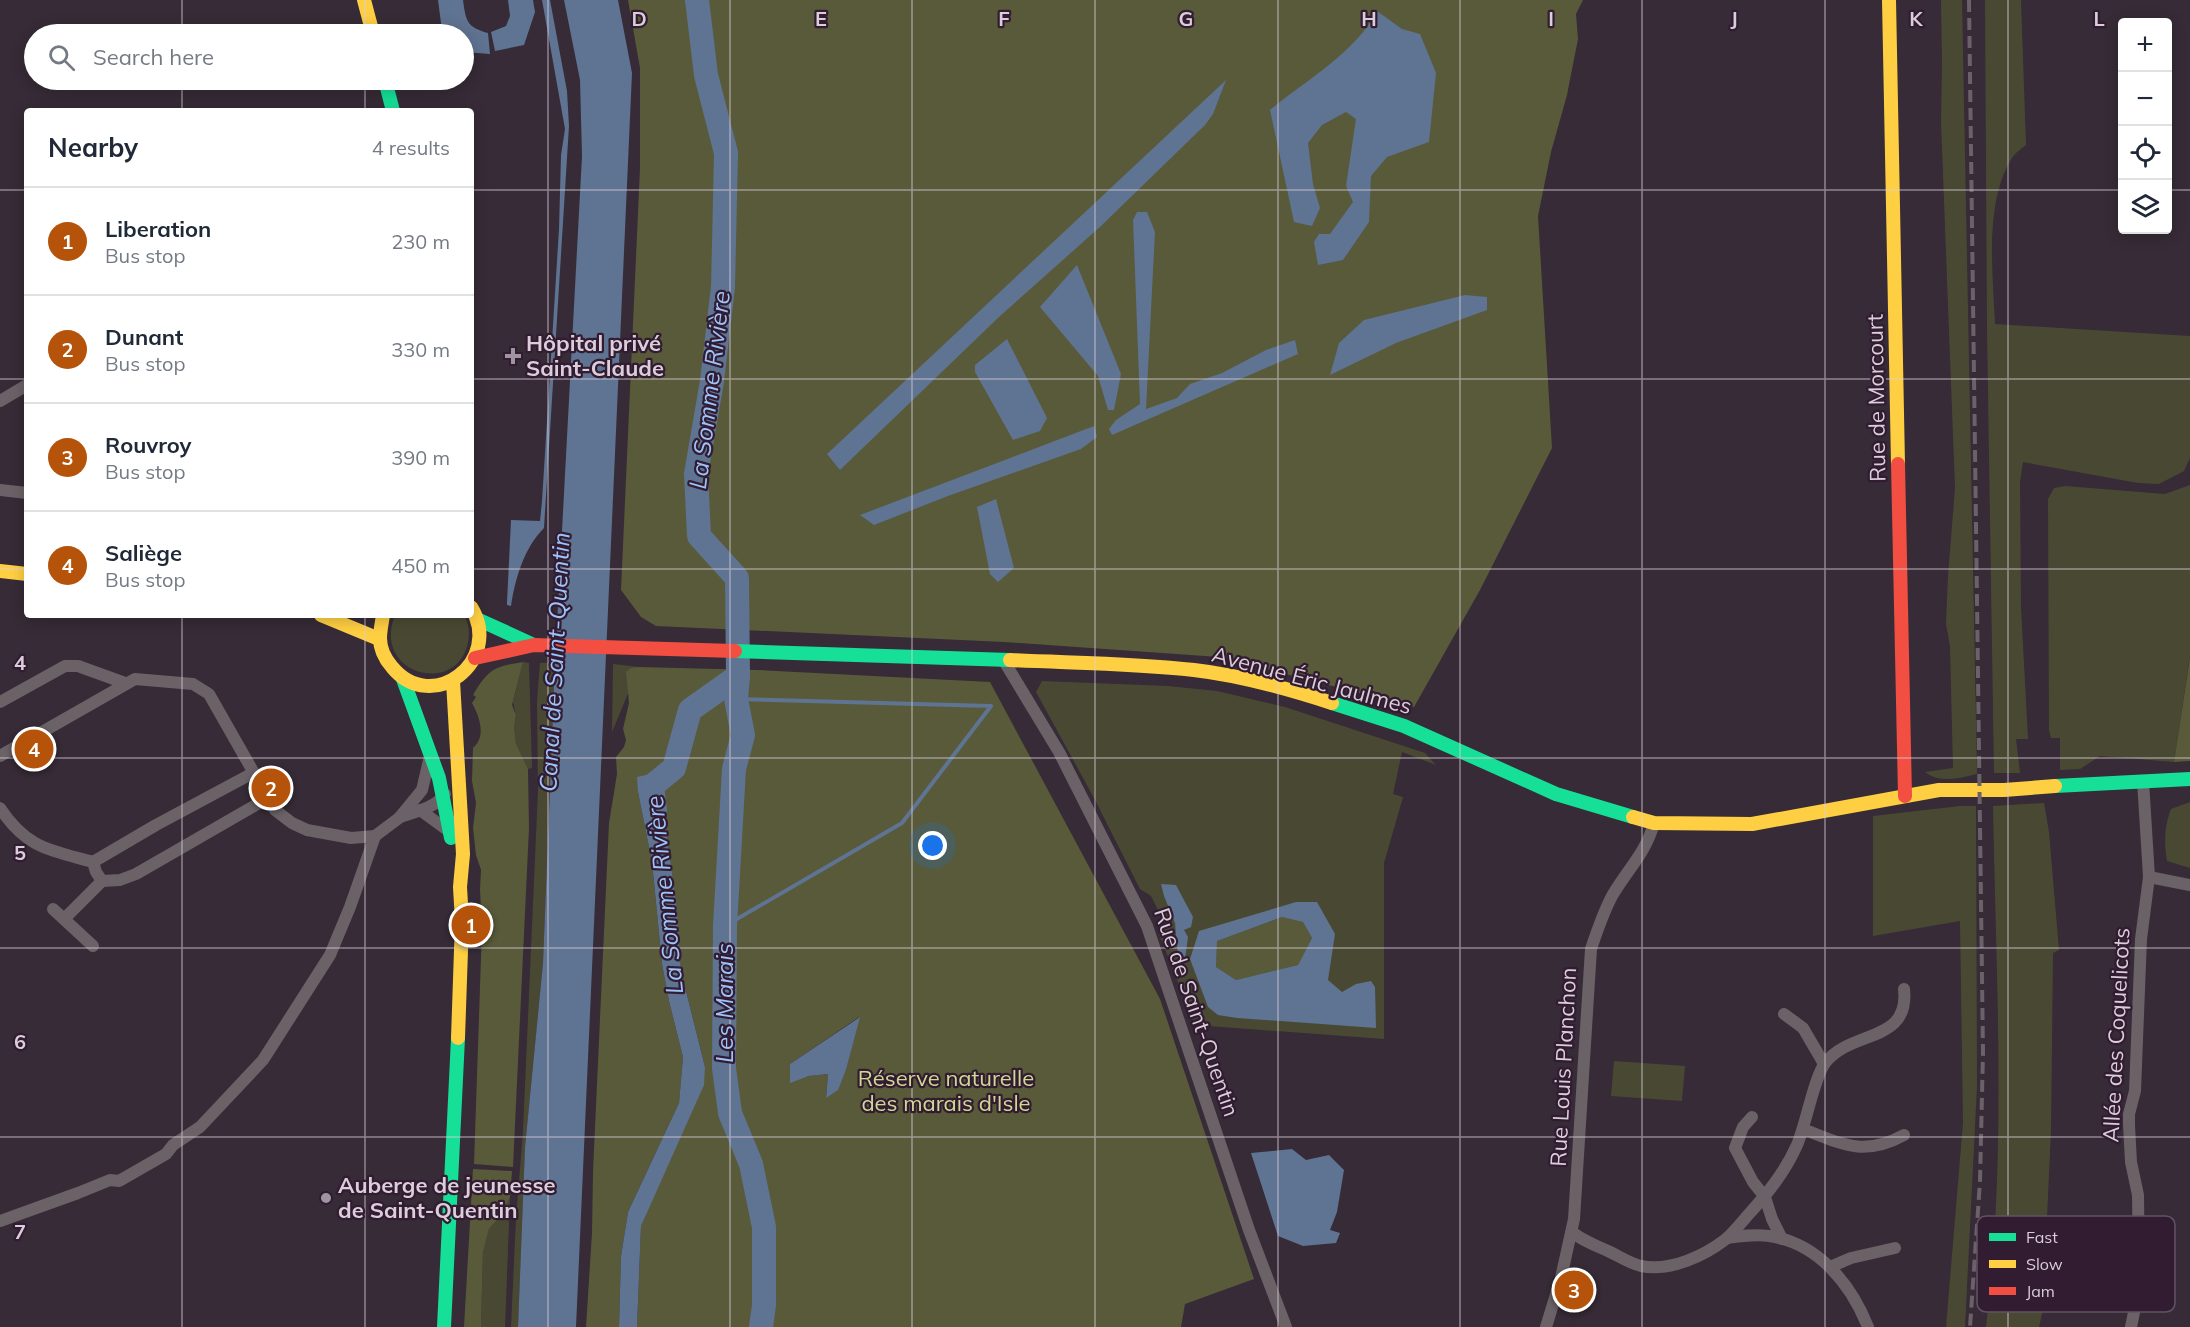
<!DOCTYPE html>
<html lang="en">
<head>
<meta charset="utf-8">
<style>
  body { margin:0; font-family:Mulish,sans-serif; background:#f2f2f3; color:#1f2937 }
  .controls { position:absolute; right:18px; top:18px; display:grid; overflow:hidden; border-radius:6px; box-shadow:0 3px 15px #0003 }
  .controls button { width:54px; height:54px; display:grid; place-items:center; padding:0; border:0; border-bottom:2px solid #e0e1e3; background:#fff; color:#1f2937; font:30px sans-serif }
  .you { position:absolute; left:933px; top:846px; width:21px; height:21px; margin:-15px; border:4px solid #fff; border-radius:50%; background:#1a73e8; box-shadow:0 0 0 9px #1a73e833 }
  .badge { display:grid; place-items:center; width:39px; height:39px; border-radius:50%; background:#b45309; color:#fff; font-size:20px; font-weight:700 }
  .pin { position:absolute; translate:-50% -50%; border:3px solid #fff; box-shadow:0 2px 6px #0006 }
  .list { margin:0; padding:0; list-style:none }
  h2 { display:flex; justify-content:space-between; align-items:center; height:78px; margin:0; padding:0 24px; font-size:26px }
  h2 small { font-size:20px; font-weight:400; color:#747a83 }
  .list li { display:grid; grid-template-columns:39px 1fr auto; gap:18px; align-items:center; box-sizing:border-box; height:108px; padding:0 24px; border-top:2px solid #e0e1e3 }
  .list b { display:block; font-size:22px; white-space:nowrap }
  .list p { margin:0; font-size:20px; white-space:nowrap; color:#747a83 }
  .list em { font-size:20px; font-style:normal; color:#747a83 }
  .icon { flex:none; width:33px; height:33px; fill:none; stroke:currentColor; stroke-width:2; stroke-linecap:round; stroke-linejoin:round }
  .map { position:relative; flex:none; width:2190px; height:1327px; overflow:hidden }
  .search { position:absolute; background:#fff; box-shadow:0 3px 15px #0003; left:24px; top:24px; width:450px; height:66px; display:flex; align-items:center; gap:15px; box-sizing:border-box; padding:0 21px; border-radius:33px; color:#747a83; font-size:22px }
  .panel { position:absolute; background:#fff; box-shadow:0 3px 15px #0003; left:24px; top:108px; width:450px; height:510px; border-radius:6px }
  .map>svg:first-child { display:block }
</style>
</head>
<body>
<div class="map">
<svg width="2190" height="1327" viewBox="0 0 2190 1327">
  <rect width="100%" height="100%" fill="#362b36"/>
  <g fill="#494933">
    <path d="M 1941,0 L 1962,0 L 1977,774 C 1960,778 1940,784 1925,772 L 1953,768 L 1950,646 L 1946,624 L 1948,576 L 1955,488 L 1941,122 L 1942,63 Z"/>
    <path d="M 1985,0 L 2021,0 L 2026,145 C 2021,149 2015,153 2012,158 C 1984,202 1993,273 1995,324 L 2190,336 L 2190,458 L 2184,471 L 2159,484 L 2138,483 L 2023,462 L 2020,482 L 2021,607 L 2028,739 L 2016,739 L 2020,773 L 1994,773 L 1987,328 Z"/>
    <polygon points="2190,485 2190,655 2174,762 2100,756 2080,769 2060,770 2060,738 2051,738 2049,730 2048,499 2054,488 2065,486 2165,494"/>
    <path d="M 395,615 L 464,615 C 469,624 470,632 468,642 C 458,697 371,675 395,615 Z"/>
    <polygon points="523,662 529,663 532,768 528,769 516,745 514,727 516,715 513,702"/>
    <polygon points="555,662 543,963 525,1147 518,1327 511,1327 516,1219 523,1131 538,790 537,701 540,663"/>
    <polygon points="613,664 639,667 612,732"/>
    <polygon points="1042,681 1168,686 1217,691 1285,707 1425,753 1436,765 1402,752 1393,794 1403,797 1384,863 1384,1039 1195,1025 1159,934 1163,920 1151,896 1140,889 1094,798 1036,692"/>
    <path d="M 2190,802 L 2190,868 L 2167,861 C 2164,843 2164,827 2171,809 Z"/>
    <path d="M 2044,803 L 2049,832 L 2059,950 L 2053,953 L 2051,1130 L 2047,1218 L 2053,1263 L 2039,1327 L 1986,1327 C 2007,1154 1996,979 1993,806 Z"/>
    <polygon points="1960,806 1976,806 1977,1086 1965,1327 1946,1327 1963,1123 1960,921 1873,936 1873,816"/>
    <polygon points="1614,1061 1685,1066 1682,1101 1611,1096"/>
    <polygon points="510,1197 505,1327 481,1327 483,1252 489,1229 502,1215"/>
  </g>
  <g fill="#595a39" fill-rule="evenodd">
    <polygon points="628,0 1583,0 1576,14 1578,39 1567,95 1551,152 1538,216 1552,448 1480,590 1414,707 1219,657 1004,642 656,626 641,617 621,590 640,168 640,68"/>
    <polygon points="2190,657 2190,761 2174,762"/>
    <path d="M 523,662 L 512,705 L 516,715 L 514,727 L 516,744 L 528,769 L 529,828 L 513,1167 L 474,1164 L 482,928 L 480,890 L 481,870 L 476,855 L 473,828 L 476,803 L 472,781 L 473,748 C 487,736 479,716 472,703 L 476,697 L 473,695 C 489,669 493,667 523,662 Z"/>
    <path d="M 639,667 L 757,670 L 990,682 L 1160,999 L 1254,1279 L 1185,1304 L 1181,1327 L 637,1327 L 641,1226 L 705,1067 L 681,971 L 677,908 L 661,793 L 662,787 L 638,792 L 652,862 L 662,964 L 669,1001 L 683,1057 L 679,1103 L 628,1212 L 621,1256 L 619,1327 L 586,1327 L 592,1233 L 593,1171 L 609,823 L 617,774 L 616,757 L 624,747 L 626,740 L 623,729 L 629,703 L 626,672 L 631,668 ZM 859,1017 L 846,1070 L 837,1090 L 826,1097 L 828,1074 L 809,1076 L 790,1082 L 790,1064 Z"/>
    <polygon points="1283,917 1303,922 1312,938 1298,965 1236,980 1216,967 1217,941"/>
    <polygon points="473,1169 512,1171 510,1197 502,1215 489,1229 483,1252 481,1327 464,1327"/>
  </g>
  <g fill="#5f7392" fill-rule="evenodd">
    <path d="M 438,0 L 463,0 C 466,22 467,27 488,33 L 490,54 L 464,52 L 464,34 L 445,34 L 441,23 Z"/>
    <polygon points="508,0 533,0 535,12 524,45 495,51 491,32 506,26 510,16"/>
    <path d="M 542,0 L 550,0 L 567,91 L 569,126 L 544,528 C 524,548 515,579 511,606 L 507,605 L 507,602 L 511,520 L 540,521 L 542,501 L 559,229 L 561,155 L 565,129 Z"/>
    <polygon points="564,0 618,0 632,73 576,1327 518,1327 525,1147 543,963 555,662 582,156 580,80"/>
    <path d="M 1377,11 L 1402,29 L 1420,34 L 1436,73 L 1429,142 L 1387,157 L 1371,176 L 1369,222 L 1343,260 L 1318,265 L 1314,242 L 1319,234 L 1330,234 L 1353,202 L 1346,186 L 1356,119 L 1346,112 L 1322,125 L 1308,143 L 1313,184 L 1320,208 L 1312,226 L 1294,222 L 1270,110 C 1305,81 1356,52 1377,11 Z"/>
    <polygon points="1226,80 1213,114 1205,125 1101,226 999,317 840,470 827,454"/>
    <polygon points="1137,212 1147,212 1155,232 1146,409 1177,398 1190,384 1222,373 1266,350 1295,340 1298,354 1112,435 1109,429 1116,420 1140,404 1133,220"/>
    <polygon points="1077,265 1121,374 1114,410 1108,410 1098,376 1040,307"/>
    <polygon points="1465,295 1487,297 1487,310 1396,343 1330,375 1339,343 1364,320"/>
    <polygon points="1007,339 1047,418 1040,431 1013,440 975,372 975,365"/>
    <polygon points="1094,426 1097,437 1081,449 948,496 874,525 860,515"/>
    <polygon points="996,499 1014,568 998,582 990,574 977,507"/>
    <polygon points="650,774 653,775 662,786 661,793 677,908 681,971 705,1067 704,1085 641,1226 637,1327 619,1327 621,1256 628,1212 679,1103 683,1057 669,1001 662,964 652,862 638,792 637,777"/>
    <polygon points="1161,884 1176,885 1193,917 1191,927 1184,930 1188,937 1185,959 1178,957 1175,923 1164,896"/>
    <path d="M 1296,902 L 1317,902 L 1335,934 L 1328,980 L 1342,992 L 1356,984 L 1371,981 L 1375,987 L 1376,1028 L 1237,1018 L 1218,1015 L 1208,1007 L 1190,959 L 1199,931 ZM 1282,917 L 1303,922 L 1312,938 L 1298,965 L 1236,980 L 1216,967 L 1217,941 Z"/>
    <polygon points="860,1017 846,1070 838,1090 826,1098 828,1074 809,1076 790,1083 790,1064"/>
    <polygon points="1292,1149 1306,1160 1329,1155 1344,1170 1337,1212 1330,1230 1340,1233 1336,1243 1303,1246 1278,1236 1251,1153"/>
  </g>
  <g fill="none" stroke-linecap="round" stroke-linejoin="round">
    <polyline stroke="#5f7392" stroke-width="4" points="725,926 902,823 991,706 736,699"/>
    <g stroke="#5f7392" stroke-width="24">
      <polyline points="738,676 736,699 743,735 734,769 725,926 724,1068 730,1113 751,1164 764,1227 764,1305 761,1327"/>
      <polyline points="655,810 652,786 674,768 690,710 738,676 737,578 699,536 696,474 712,381 723,287 726,153 706,75 697,0"/>
    </g>
    <g stroke="#6a6266" stroke-width="12">
      <polyline points="0,401 27,385"/>
      <polyline points="0,490 27,493"/>
      <polyline points="1004,661 1059,752 1147,926 1249,1230 1286,1327"/>
      <polyline points="0,702 65,666 78,666 125,683"/>
      <polyline points="0,756 135,679 193,684 209,694 275,810 292,823 307,830 351,838 375,836 399,818 422,790 430,756"/>
      <polyline points="253,773 156,825 93,862 96,872 102,881 120,880 136,874 268,798"/>
      <path d="M 0,808 C 26,848 50,850 93,862"/>
      <polyline points="420,810 450,832"/>
      <path d="M 400,817 C 415,812 437,807 445,794"/>
      <polyline points="2149,877 2190,885"/>
      <polyline points="53,909 93,946"/>
      <polyline points="64,919 102,881"/>
      <polyline points="1784,1014 1803,1028 1824,1064"/>
      <polyline points="1752,1117 1743,1127 1735,1148 1753,1182 1765,1197 1772,1219 1782,1239"/>
      <path d="M 1803,1129 C 1842,1144 1864,1157 1904,1135"/>
      <polyline points="0,1221 78,1193 110,1180 119,1181 166,1154 173,1145 200,1127 263,1060 330,955 350,907 375,836"/>
      <path d="M 1572,1232 C 1583,1241 1595,1245 1608,1251 C 1619,1256 1629,1263 1641,1266 C 1670,1272 1704,1256 1726,1239 C 1734,1232 1741,1223 1748,1215 C 1768,1193 1785,1172 1797,1145 C 1806,1124 1814,1078 1825,1063 C 1851,1029 1910,1044 1904,989"/>
      <path d="M 1727,1238 C 1741,1236 1755,1234 1769,1236 C 1818,1243 1851,1284 1868,1327"/>
      <polyline points="1830,1267 1851,1258 1895,1248"/>
      <path d="M 1546,1327 L 1561,1278 L 1574,1219 L 1591,949 C 1597,931 1603,913 1612,896 C 1627,870 1646,853 1654,823"/>
      <polyline points="2131,1327 2139,1288 2139,1274 2138,1195 2131,1162 2129,1125 2129,1114 2135,1091 2141,939 2149,877 2143,781"/>
    </g>
    <g stroke="#16e098" stroke-width="14">
      <polyline points="385,80 393,111"/>
      <polyline points="477,619 534,645"/>
      <polyline points="735,651 1010,660"/>
      <polyline points="403,679 439,778 451,838"/>
      <polyline points="1332,703 1404,726 1556,794 1633,817"/>
      <polyline points="2055,786 2190,779"/>
      <polyline points="444,1327 458,1038"/>
    </g>
    <g stroke="#ffcf43" stroke-width="14">
      <polyline points="364,0 373,34"/>
      <polyline points="1889,0 1898,464"/>
      <polyline points="0,571 27,574"/>
      <polyline points="321,615 379,639"/>
      <path d="M 383,615 C 382,622 380,631 380,638 C 380,649 385,659 392,667 C 432,716 504,661 471,607"/>
      <path d="M 1010,660 C 1071,663 1133,663 1194,670 C 1238,675 1289,689 1332,703"/>
      <polyline points="453,681 463,854 460,887 462,921 458,1038"/>
      <polyline points="1633,817 1654,823 1752,824 1939,790 2004,790 2055,786"/>
    </g>
    <g stroke="#f24e42" stroke-width="14">
      <polyline points="1898,464 1905,796"/>
      <polyline points="475,658 534,645 735,651"/>
    </g>
    <polyline stroke="#6b6269" stroke-width="4" stroke-dasharray="12 6" stroke-linecap="butt" points="1969,0 1983,1052 1980,1181 1970,1327"/>
  </g>
  <path fill="none" stroke="#dbcdda" stroke-width="1.5" stroke-opacity="0.55" d="M 182,0 L 182,34M 365,0 L 365,34M 548,0 L 548,1327M 730,0 L 730,1327M 912,0 L 912,1327M 1095,0 L 1095,1327M 1278,0 L 1278,1327M 1460,0 L 1460,1327M 1642,0 L 1642,1327M 1825,0 L 1825,1327M 2008,0 L 2008,1327M 182,80 L 182,111M 365,80 L 365,111M 0,190 L 27,190M 471,190 L 2122,190M 2168,190 L 2190,190M 0,379 L 27,379M 471,379 L 2190,379M 0,569 L 27,569M 471,569 L 2190,569M 182,615 L 182,1327M 365,615 L 365,1327M 0,758 L 2190,758M 0,948 L 2190,948M 0,1137 L 2190,1137"/>
  <g fill="#a194a1" stroke="#311c31" stroke-width="2">
    <path d="M510 347h6v6h6v6h-6v6h-6v-6h-6v-6h6z"/>
    <circle cx="326" cy="1198" r="6"/>
  </g>
  <g text-anchor="middle" stroke-width="4.5" stroke-linejoin="round" paint-order="stroke">
    <g font-size="22" font-weight="bold" fill="#dbcdda" stroke="#311c31" text-anchor="start">
      <text x="526" y="351">Hôpital privé<tspan x="526" dy="25">Saint-Claude</tspan></text>
      <text x="338" y="1193">Auberge de jeunesse<tspan x="338" dy="25">de Saint-Quentin</tspan></text>
    </g>
    <g font-size="22" fill="#dbcdda" stroke="#311c31">
      <text transform="translate(1876 398) rotate(-91)" y="8">Rue de Morcourt</text>
      <text transform="translate(1312 680) rotate(15)" y="8">Avenue Éric Jaulmes</text>
      <text transform="translate(1197 1012) rotate(71)" y="8">Rue de Saint-Quentin</text>
      <text transform="translate(2116 1035) rotate(-87)" y="8">Allée des Coquelicots</text>
      <text transform="translate(1563 1067) rotate(-87)" y="8">Rue Louis Planchon</text>
    </g>
    <g font-size="22" fill="#d2d894" stroke="#311c31">
      <text x="946" y="1086">Réserve naturelle<tspan x="946" dy="25">des marais d'Isle</tspan></text>
    </g>
    <g font-size="24" font-style="italic" fill="#9ec3fb" stroke="#311c31">
      <text transform="translate(710 390) rotate(-83)" y="8">La Somme Rivière</text>
      <text transform="translate(555 662) rotate(-87)" y="8">Canal de Saint-Quentin</text>
      <text transform="translate(665 895) rotate(-96)" y="8">La Somme Rivière</text>
      <text transform="translate(725 1003) rotate(-90)" y="8">Les Marais</text>
    </g>
  </g>
  <rect x="1977" y="1216" width="198" height="96" rx="9" fill="#311c31" stroke="#645164" stroke-width="1.5"/>
  <rect x="1989" y="1233" width="27" height="8" fill="#16e098"/>
  <rect x="1989" y="1260" width="27" height="8" fill="#ffcf43"/>
  <rect x="1989" y="1287" width="27" height="8" fill="#f24e42"/>
  <g font-size="16" fill="#dbcdda">
    <text x="2026" y="1243">Fast</text>
    <text x="2026" y="1270">Slow</text>
    <text x="2026" y="1297">Jam</text>
  </g>
  <g font-size="20" text-anchor="middle" font-weight="bold" fill="#dbcdda" stroke="#311c31" stroke-width="4.5" stroke-linejoin="round" paint-order="stroke">
    <text x="639" y="26">D</text>
    <text x="821" y="26">E</text>
    <text x="1004" y="26">F</text>
    <text x="1186" y="26">G</text>
    <text x="1369" y="26">H</text>
    <text x="1551" y="26">I</text>
    <text x="1734" y="26">J</text>
    <text x="1916" y="26">K</text>
    <text x="2099" y="26">L</text>
    <text x="20" y="670">4</text>
    <text x="20" y="860">5</text>
    <text x="20" y="1049">6</text>
    <text x="20" y="1239">7</text>
  </g>
</svg>
<div class="controls">
<button>+</button>
<button>−</button>
<button><svg class="icon" aria-label="locate" viewBox="0 0 24 24"><circle cx="12" cy="12" r="6"/><path d="M12 2v4M12 18v4M2 12h4M18 12h4"/></svg></button>
<button><svg class="icon" aria-label="layers" viewBox="0 0 24 24"><path d="M12 4l9 5-9 5-9-5zM3 14l9 5 9-5"/></svg></button>
</div>
<div class="you"></div>
<div class="pin badge" style="left:471px;top:925px">1</div>
<div class="pin badge" style="left:271px;top:788px">2</div>
<div class="pin badge" style="left:1574px;top:1290px">3</div>
<div class="pin badge" style="left:34px;top:749px">4</div>
<div class="search"><svg class="icon" aria-label="search" viewBox="0 0 24 24"><circle cx="10" cy="10" r="6"/><path d="M15 15l6 6"/></svg>Search here</div>
<section class="panel">
<h2>Nearby<small>4 results</small></h2>
<ul class="list">
<li><span class="badge">1</span><div><b>Liberation</b><p>Bus stop</p></div><em>230 m</em></li>
<li><span class="badge">2</span><div><b>Dunant</b><p>Bus stop</p></div><em>330 m</em></li>
<li><span class="badge">3</span><div><b>Rouvroy</b><p>Bus stop</p></div><em>390 m</em></li>
<li><span class="badge">4</span><div><b>Saliège</b><p>Bus stop</p></div><em>450 m</em></li>
</ul>
</section>
</div>
</body>
</html>
